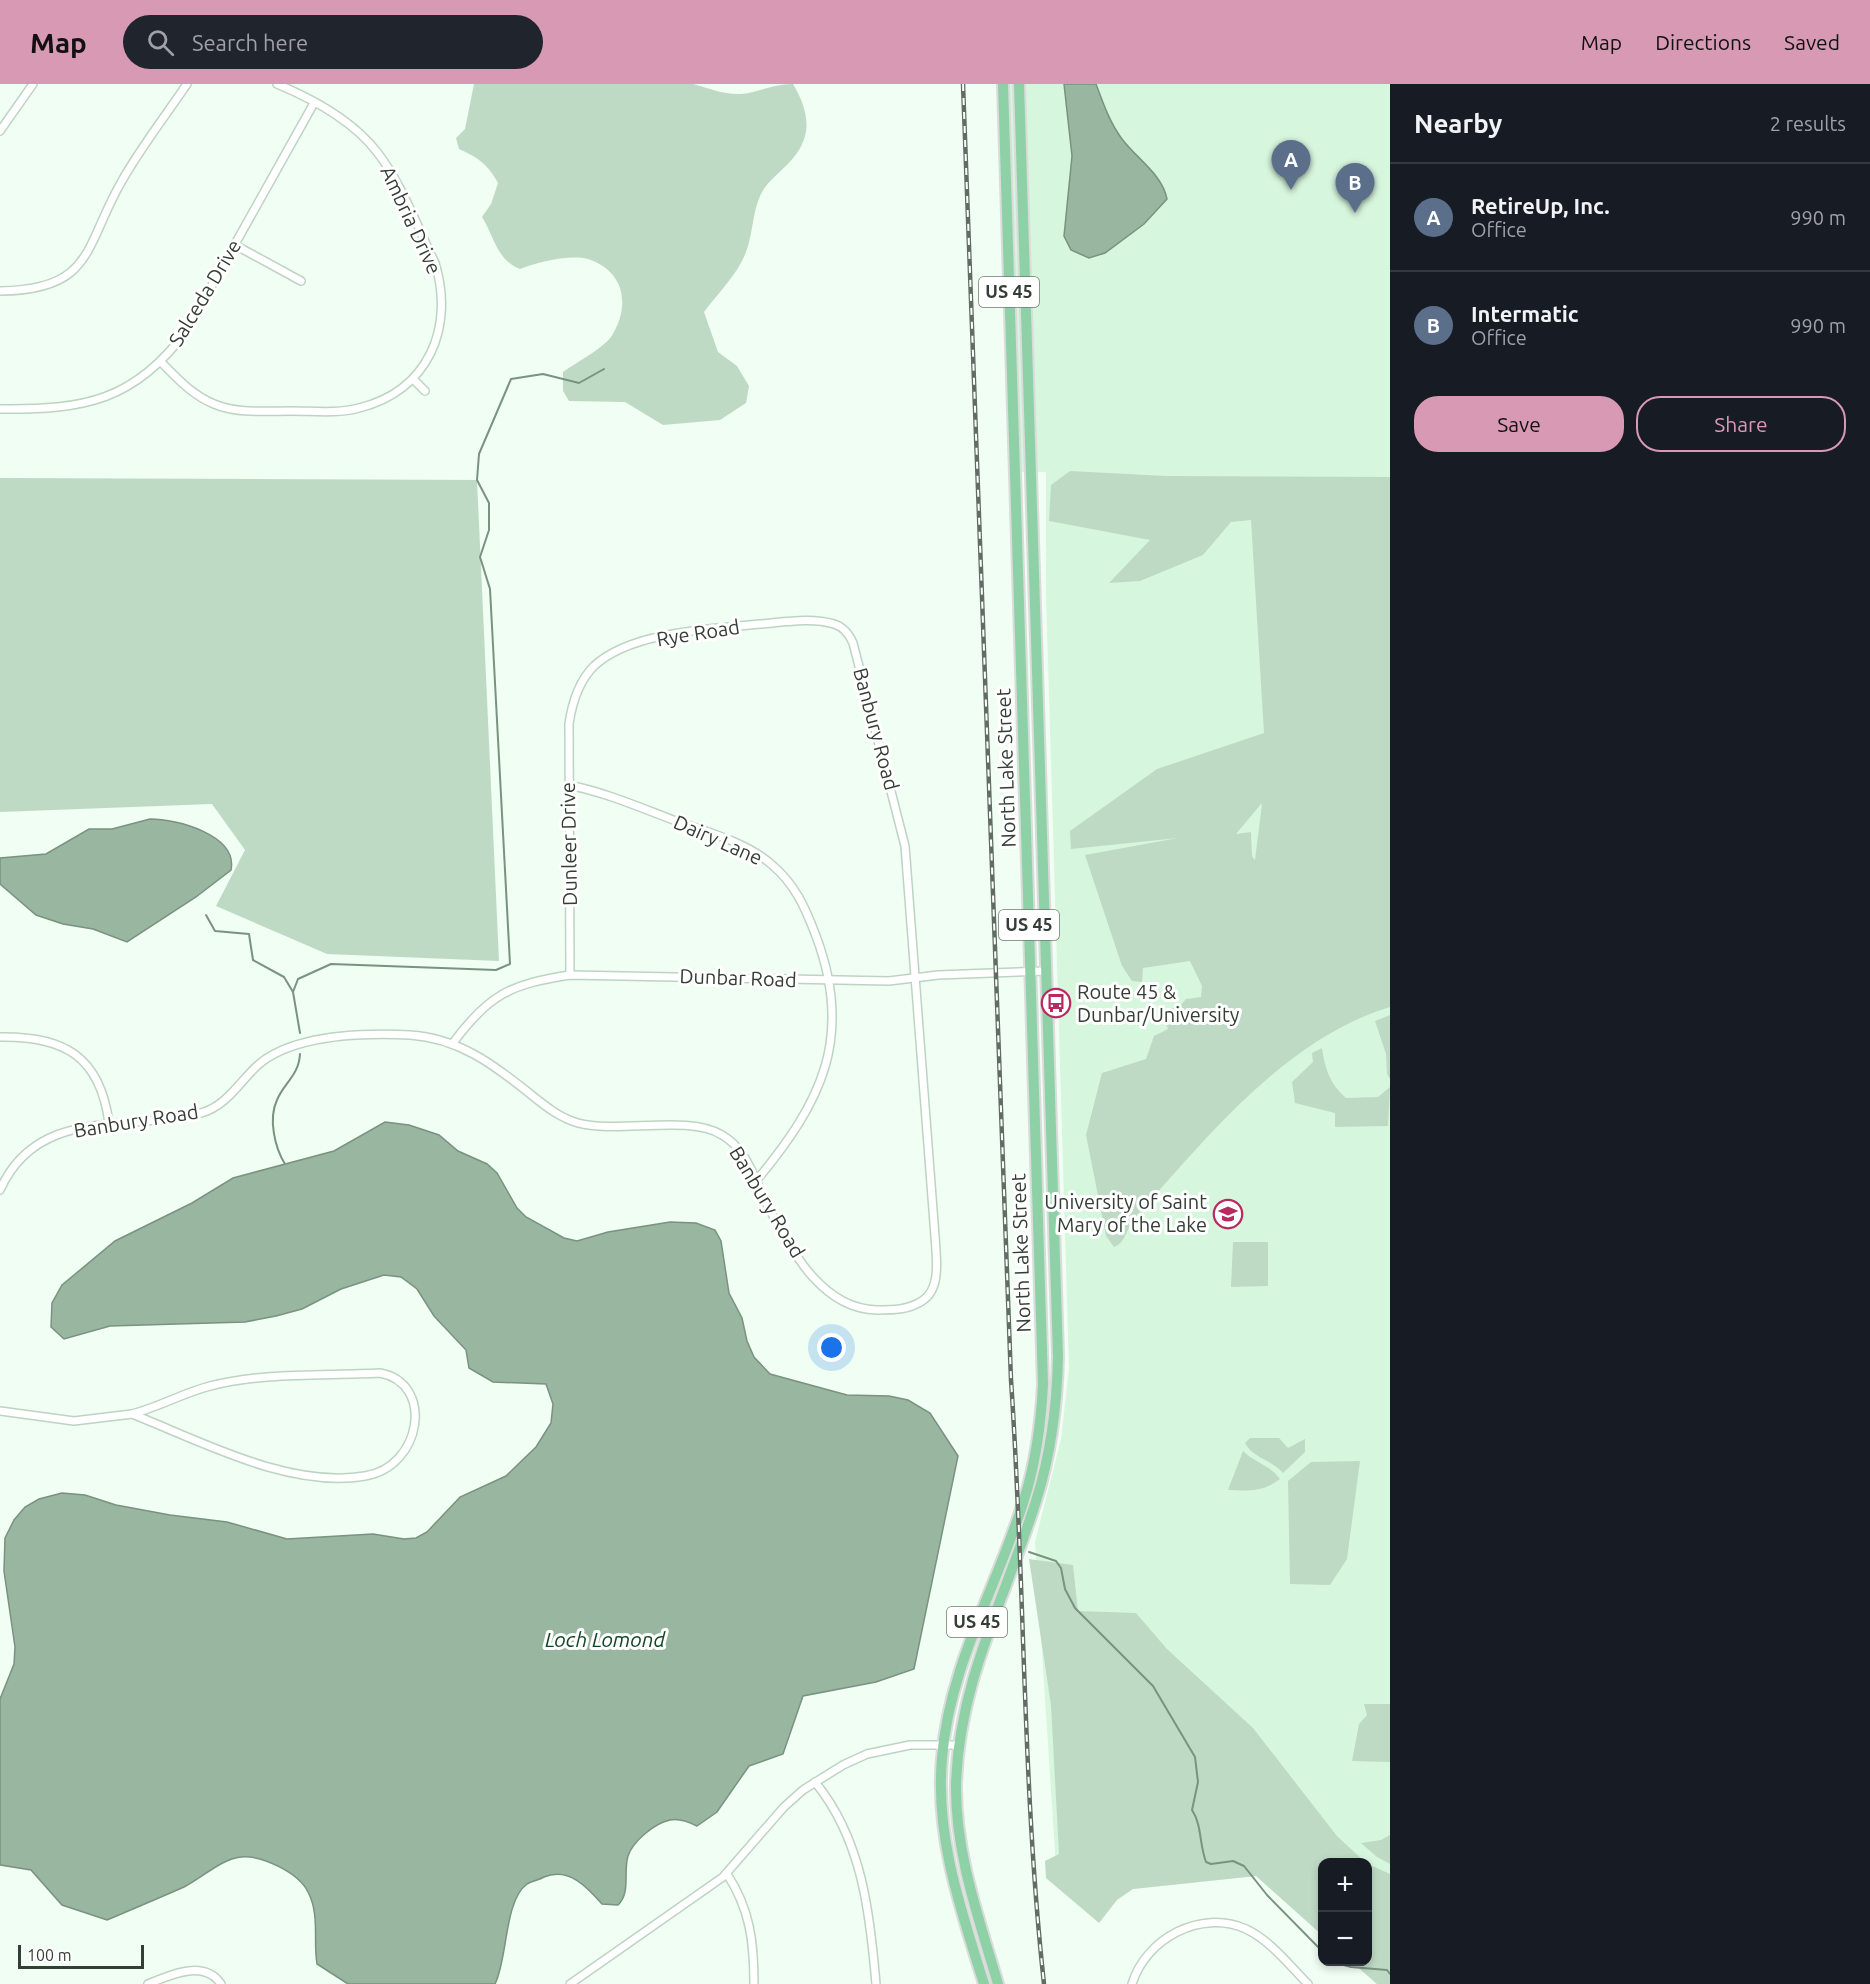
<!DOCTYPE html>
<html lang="en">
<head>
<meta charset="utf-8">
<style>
  body { margin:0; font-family:Ubuntu,sans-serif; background:#20242c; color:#f1f3f6 }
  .controls { position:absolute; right:18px; bottom:18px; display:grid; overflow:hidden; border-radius:12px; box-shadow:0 3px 9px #0003 }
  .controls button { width:54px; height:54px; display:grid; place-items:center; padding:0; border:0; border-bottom:2px solid #363941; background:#171b24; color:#f1f3f6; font:30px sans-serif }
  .scale { position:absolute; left:18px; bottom:15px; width:126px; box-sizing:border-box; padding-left:6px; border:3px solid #343e36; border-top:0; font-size:16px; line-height:21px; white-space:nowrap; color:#343e36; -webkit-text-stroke:4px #fff; paint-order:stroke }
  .you { position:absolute; left:832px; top:1264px; width:21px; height:21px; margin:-15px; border:4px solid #fff; border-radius:50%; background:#1a73e8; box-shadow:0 0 0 9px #1a73e833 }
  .badge { display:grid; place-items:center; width:39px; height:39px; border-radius:50%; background:#d799b3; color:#fff; font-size:20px; font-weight:700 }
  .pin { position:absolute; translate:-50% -50px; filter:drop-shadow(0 2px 3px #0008) }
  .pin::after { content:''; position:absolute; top:32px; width:21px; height:18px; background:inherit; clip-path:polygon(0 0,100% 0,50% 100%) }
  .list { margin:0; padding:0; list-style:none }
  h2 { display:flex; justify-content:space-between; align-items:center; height:78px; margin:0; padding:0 24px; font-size:26px }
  h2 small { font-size:20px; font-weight:400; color:#9ea1a6 }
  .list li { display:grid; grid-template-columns:39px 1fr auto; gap:18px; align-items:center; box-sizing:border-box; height:108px; padding:0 24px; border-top:2px solid #363941 }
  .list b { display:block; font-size:22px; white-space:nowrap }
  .list p { margin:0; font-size:20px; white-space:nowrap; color:#9ea1a6 }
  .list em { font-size:20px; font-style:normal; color:#9ea1a6 }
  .actions { display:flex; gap:12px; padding:18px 24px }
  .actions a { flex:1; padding:14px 0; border:2px solid #d799b3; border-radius:24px; text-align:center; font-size:21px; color:#d799b3 }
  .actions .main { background:#d799b3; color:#111 }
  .icon { flex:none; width:33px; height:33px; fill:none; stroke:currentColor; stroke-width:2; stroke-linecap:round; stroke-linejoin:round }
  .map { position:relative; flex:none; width:1390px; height:1900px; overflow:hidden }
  header { display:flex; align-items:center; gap:36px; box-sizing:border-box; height:84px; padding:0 30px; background:#d799b3; color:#111 }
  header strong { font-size:28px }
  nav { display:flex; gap:33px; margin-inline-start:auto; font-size:21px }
  .search { width:420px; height:54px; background:#20242c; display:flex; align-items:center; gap:15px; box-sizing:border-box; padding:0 21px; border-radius:33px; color:#9ea1a6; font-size:22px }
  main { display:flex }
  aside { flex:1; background:#171b24 }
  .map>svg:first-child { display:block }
</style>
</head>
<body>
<header>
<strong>Map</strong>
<div class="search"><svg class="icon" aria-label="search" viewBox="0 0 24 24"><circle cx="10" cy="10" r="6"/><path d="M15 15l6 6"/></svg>Search here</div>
<nav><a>Map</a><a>Directions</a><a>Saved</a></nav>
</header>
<main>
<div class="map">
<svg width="1390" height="1900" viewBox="0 0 1390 1900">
  <rect width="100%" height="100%" fill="#f0fef3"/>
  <polygon fill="#d7f6de" points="1008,0 1390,0 1390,1900 1377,1900 1352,1878 1368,1878 1368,1778 1322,1778 1322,1851 1256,1792 1133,1805 1057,1799 1035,1458 1061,1355 1069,1284 1046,511 1046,388 1020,388"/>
  <g fill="#bedac5" fill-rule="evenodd">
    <path d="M 474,0 L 693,0 C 708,4 725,11 741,10 C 759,8 774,0 793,0 C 802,15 810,35 805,52 C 799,75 779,86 766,102 C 752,120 754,148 746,168 C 738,190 718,209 704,228 L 718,268 L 737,282 L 749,302 L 746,319 L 720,336 L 663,341 L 625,318 L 569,317 L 563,307 L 563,288 C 576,279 603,264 611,253 C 631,222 625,187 588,175 C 570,170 537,178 520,185 C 496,175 495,154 482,133 L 491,120 L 498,99 C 488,80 477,73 459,65 L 456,54 L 465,45 Z"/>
    <path d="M 1070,387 L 1166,392 L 1390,393 L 1390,923 C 1294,952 1220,1038 1156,1110 C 1148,1119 1139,1128 1132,1138 C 1126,1147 1125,1159 1114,1163 L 1106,1152 L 1086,1051 L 1102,989 L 1146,975 L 1154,952 L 1168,945 L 1161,926 L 1179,923 L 1186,915 L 1201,913 L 1202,902 L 1190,877 L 1143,884 L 1142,898 L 1132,897 L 1122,882 L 1085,771 L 1178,754 L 1071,765 L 1070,747 L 1157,685 L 1264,649 L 1251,436 L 1231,438 L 1203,471 L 1140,497 L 1109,499 L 1150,456 L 1049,437 L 1051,401 ZM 1261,720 L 1262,720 L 1255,776 L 1252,772 L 1251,748 L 1236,750 Z"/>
    <polygon points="0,394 477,396 499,877 327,870 216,822 245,766 212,720 0,728"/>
    <polygon points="1390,931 1390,995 1387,990 1386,970 1375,937"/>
    <path d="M 1322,964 C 1325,985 1330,1000 1346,1014 L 1378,1013 L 1390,1003 L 1388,1042 L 1335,1043 L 1335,1029 L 1295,1019 L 1292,998 L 1313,978 L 1312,969 Z"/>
    <polygon points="1233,1158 1268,1158 1268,1202 1231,1203"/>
    <path d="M 1250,1354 L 1279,1354 L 1288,1364 L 1305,1355 L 1305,1368 L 1283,1389 C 1272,1376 1253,1374 1245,1359 Z"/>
    <path d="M 1243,1367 C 1255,1379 1270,1381 1280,1395 C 1263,1408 1248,1407 1228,1406 Z"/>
    <polygon points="1360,1377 1347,1475 1330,1501 1290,1500 1288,1397 1311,1378"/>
    <polygon points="1029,1475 1073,1481 1078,1527 1136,1529 1167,1565 1253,1644 1337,1752 1365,1778 1322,1778 1322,1851 1256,1792 1133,1805 1117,1816 1099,1839 1046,1794 1045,1777 1059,1770 1051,1621"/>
    <polygon points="1364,1620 1390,1620 1390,1678 1352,1677 1359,1640 1367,1631"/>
    <polygon points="1390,1751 1390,1780 1377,1773 1361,1759 1381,1756"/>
    <polygon points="1368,1780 1390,1790 1390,1900 1377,1900 1352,1878 1368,1878"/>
  </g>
  <g fill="#98b6a0" stroke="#7a9280" stroke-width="1.5">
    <path d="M 1064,0 L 1096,0 C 1103,19 1110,39 1122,55 C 1137,75 1162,90 1167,115 L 1144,140 L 1105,169 L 1089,174 L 1071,166 L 1064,152 L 1072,72 Z"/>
    <path d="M 150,735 C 177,735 238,751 231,786 L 196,813 L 127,858 L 93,845 L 63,840 L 36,831 L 0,800 L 0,774 L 46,770 L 89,745 L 112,745 Z"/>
    <path d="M 385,1038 L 409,1041 L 439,1051 L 458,1067 L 487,1080 L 497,1089 L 517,1124 L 526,1133 L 564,1154 L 577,1157 L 608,1148 L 670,1138 L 696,1139 L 715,1146 L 721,1157 L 729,1209 L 742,1234 L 747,1257 L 754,1273 L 770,1290 L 847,1311 L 889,1312 L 908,1316 L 930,1329 L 958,1372 L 914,1585 L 876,1598 L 803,1612 L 783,1670 L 749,1682 L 717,1728 L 697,1742 C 689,1738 679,1734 670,1736 C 655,1739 633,1757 628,1772 C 623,1788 631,1809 618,1821 L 602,1820 C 587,1803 569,1783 544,1793 C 539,1796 532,1797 527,1800 C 504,1817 508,1874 495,1900 L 348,1900 L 317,1880 C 313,1856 320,1831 308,1808 C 299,1789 262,1771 241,1773 C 221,1775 202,1794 184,1803 C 159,1814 133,1825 107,1836 L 62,1821 L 31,1786 L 0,1781 L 0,1615 L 14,1580 L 15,1563 L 4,1487 L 5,1454 L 14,1436 L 25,1423 L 39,1415 L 62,1409 L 85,1411 L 116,1421 L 170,1431 L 227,1438 L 287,1455 L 373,1450 L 404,1455 L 416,1454 L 427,1448 L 460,1413 L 506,1392 L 536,1363 L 551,1339 L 553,1320 L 546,1300 L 493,1298 L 469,1284 L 466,1266 L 434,1232 L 417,1205 L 401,1193 L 384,1191 L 341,1205 L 302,1225 L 276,1232 L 245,1238 L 110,1242 L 64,1255 L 51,1243 L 52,1219 L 62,1201 L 115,1157 L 192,1119 L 233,1094 L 334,1067 Z"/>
  </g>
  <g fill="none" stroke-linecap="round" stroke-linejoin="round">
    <g stroke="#7a9280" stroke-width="2">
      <polyline points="206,831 215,847 249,850 253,876 284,893 293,908 300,949"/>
      <polyline points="293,908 298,895 331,880 496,886 510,880 490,505 480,473 489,446 489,419 477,396 479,370 511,295 543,290 579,299 604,285"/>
      <path d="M 285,1080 C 275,1064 268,1035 277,1016 C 284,999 299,991 300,970"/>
      <path d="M 1029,1468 L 1056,1477 L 1061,1484 L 1065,1505 L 1075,1524 L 1153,1602 L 1195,1673 L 1198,1698 L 1192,1726 C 1202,1741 1199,1759 1206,1778 L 1211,1780 L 1233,1777 L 1244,1782 L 1267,1811 L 1322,1867"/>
      <polyline points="1333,1878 1351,1883 1387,1886 1390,1890"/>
    </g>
    <g stroke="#bdd4c3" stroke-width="10">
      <g id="street">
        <polyline points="0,47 33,0"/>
        <polyline points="235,161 301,197"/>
        <path d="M 0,207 C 95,206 84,161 123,95 C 142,62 166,31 187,0"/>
        <path d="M 161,278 C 177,294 192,311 214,320 C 238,330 265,327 291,327 C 313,327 337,330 359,324 C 428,307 455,244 435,179 C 417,142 402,100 377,68 C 353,37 313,15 277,0"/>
        <polyline points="414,296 425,307"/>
        <path d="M 0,325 C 84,326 135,317 187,246 L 314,19"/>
        <path d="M 568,701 C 605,708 641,724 676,737 C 707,748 746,758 771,780 C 795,800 805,823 816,852 C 854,953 822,1018 756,1097"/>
        <path d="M 0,953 C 64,952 100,972 109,1039"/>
        <path d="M 453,959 C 489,910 511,900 570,891 L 889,897 L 938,891 L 1046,887"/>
        <path d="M 0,1106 C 38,1021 129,1048 201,1029 C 227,1022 240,997 258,981 C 294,950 366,949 410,951 C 458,954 493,980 529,1009 C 544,1021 558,1033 578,1039 C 618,1050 689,1030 722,1051 C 750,1067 756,1102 771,1128 C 793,1170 824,1225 877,1226 C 893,1226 908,1226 922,1217 C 942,1205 936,1172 935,1152 L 905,762 L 853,559 C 849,550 844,543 834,540 C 812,533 784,538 761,540 C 712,545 632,547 594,582 C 579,597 572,619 569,640 L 570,891"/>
        <path d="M 380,1289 C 435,1299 422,1383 365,1392 C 289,1405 201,1357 132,1330 C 159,1323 183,1309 210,1302 C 264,1288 324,1292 380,1289 Z"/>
        <polyline points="0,1327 74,1337 132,1330"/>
        <path d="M 815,1698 C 862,1755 870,1829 876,1900"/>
        <path d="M 727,1790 C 750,1825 754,1858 754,1900"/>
        <path d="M 148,1900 C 170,1891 204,1875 221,1900"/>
        <polyline points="570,1900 723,1793 784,1723 803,1706 843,1681 867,1670 910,1661 960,1661"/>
        <path d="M 1132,1900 C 1146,1854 1201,1825 1246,1845 C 1271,1857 1289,1881 1308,1900"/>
      </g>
    </g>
    <g stroke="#dadcdb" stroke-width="14">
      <g id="primary">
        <path d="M 984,1900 C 961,1826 935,1753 942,1674 C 949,1582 997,1503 1024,1416 C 1036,1378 1041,1340 1043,1300 L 1003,0"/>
        <path d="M 998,1900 C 979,1835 955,1769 956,1700 C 959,1596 1006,1513 1036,1417 C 1051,1370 1057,1322 1058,1273 L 1019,0"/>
      </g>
    </g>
    <use href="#street" stroke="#fff" stroke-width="7"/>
    <use href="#primary" stroke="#8fd1a7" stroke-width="10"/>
    <g stroke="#616c63" stroke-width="4.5">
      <path id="rail" d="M 963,0 L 1011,1296 C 1025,1497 1022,1699 1044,1900"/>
    </g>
    <use href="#rail" stroke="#fff" stroke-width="2" stroke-dasharray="7" stroke-linecap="butt"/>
  </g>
  <defs>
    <g id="bus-ring" transform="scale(1.5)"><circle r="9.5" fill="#fff" stroke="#b82b61" stroke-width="1.5"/><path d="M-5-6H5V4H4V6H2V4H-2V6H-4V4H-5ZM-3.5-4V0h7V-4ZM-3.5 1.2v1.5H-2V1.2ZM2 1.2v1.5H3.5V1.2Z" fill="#b82b61"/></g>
    <g id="university-ring" transform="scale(1.5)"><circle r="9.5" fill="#fff" stroke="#b82b61" stroke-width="1.5"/><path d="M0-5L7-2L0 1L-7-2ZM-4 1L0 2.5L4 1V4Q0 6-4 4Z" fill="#b82b61"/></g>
  </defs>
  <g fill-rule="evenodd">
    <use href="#bus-ring" x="1056" y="919"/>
    <use href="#university-ring" x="1228" y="1130"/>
  </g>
  <g text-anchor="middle" stroke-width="6" stroke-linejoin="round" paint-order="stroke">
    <g fill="#fff" stroke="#717872" stroke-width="1.5">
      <rect x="979" y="193" width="60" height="30" rx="4.5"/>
      <rect x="999" y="826" width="60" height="30" rx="4.5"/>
      <rect x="947" y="1523" width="60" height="30" rx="4.5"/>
    </g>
    <g font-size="18" font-weight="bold" fill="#343e36">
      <text x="1009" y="214">US 45</text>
      <text x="1029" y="847">US 45</text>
      <text x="977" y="1544">US 45</text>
    </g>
    <g font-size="20" fill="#343e36" stroke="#fff">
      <text transform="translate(411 136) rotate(65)" y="7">Ambria Drive</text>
      <text transform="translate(205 209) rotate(-59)" y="7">Salceda Drive</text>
      <text transform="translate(698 549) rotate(-9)" y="7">Rye Road</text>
      <text transform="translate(876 645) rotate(75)" y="7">Banbury Road</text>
      <text transform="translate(1006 684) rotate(-92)" y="7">North Lake Street</text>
      <text transform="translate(718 756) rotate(24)" y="7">Dairy Lane</text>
      <text transform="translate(569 760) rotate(-91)" y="7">Dunleer Drive</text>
      <text transform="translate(738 894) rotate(2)" y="7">Dunbar Road</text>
      <text transform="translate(136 1037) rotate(-9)" y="7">Banbury Road</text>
      <text transform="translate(767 1118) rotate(59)" y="7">Banbury Road</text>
      <text transform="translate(1021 1169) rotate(-92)" y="7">North Lake Street</text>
    </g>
    <g font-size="20" fill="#343e36" stroke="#fff" text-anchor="start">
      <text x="1077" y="915">Route 45 &amp;<tspan x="1077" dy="23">Dunbar/University</tspan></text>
      <text x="1207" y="1125" text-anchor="end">University of Saint<tspan x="1207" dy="23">Mary of the Lake</tspan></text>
    </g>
    <g font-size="21" font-style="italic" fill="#154727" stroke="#fff">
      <text x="605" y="1563">Loch Lomond</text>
    </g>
  </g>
</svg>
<div class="controls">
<button>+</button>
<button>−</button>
</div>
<div class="scale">100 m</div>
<div class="you"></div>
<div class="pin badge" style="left:1291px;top:106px;background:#5c6f8a">A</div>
<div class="pin badge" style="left:1355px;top:129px;background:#5c6f8a">B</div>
</div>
<aside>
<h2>Nearby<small>2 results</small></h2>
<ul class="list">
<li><span class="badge" style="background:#5c6f8a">A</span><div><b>RetireUp, Inc.</b><p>Office</p></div><em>990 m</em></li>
<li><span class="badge" style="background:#5c6f8a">B</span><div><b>Intermatic</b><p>Office</p></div><em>990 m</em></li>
</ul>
<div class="actions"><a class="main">Save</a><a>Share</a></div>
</aside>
</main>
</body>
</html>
